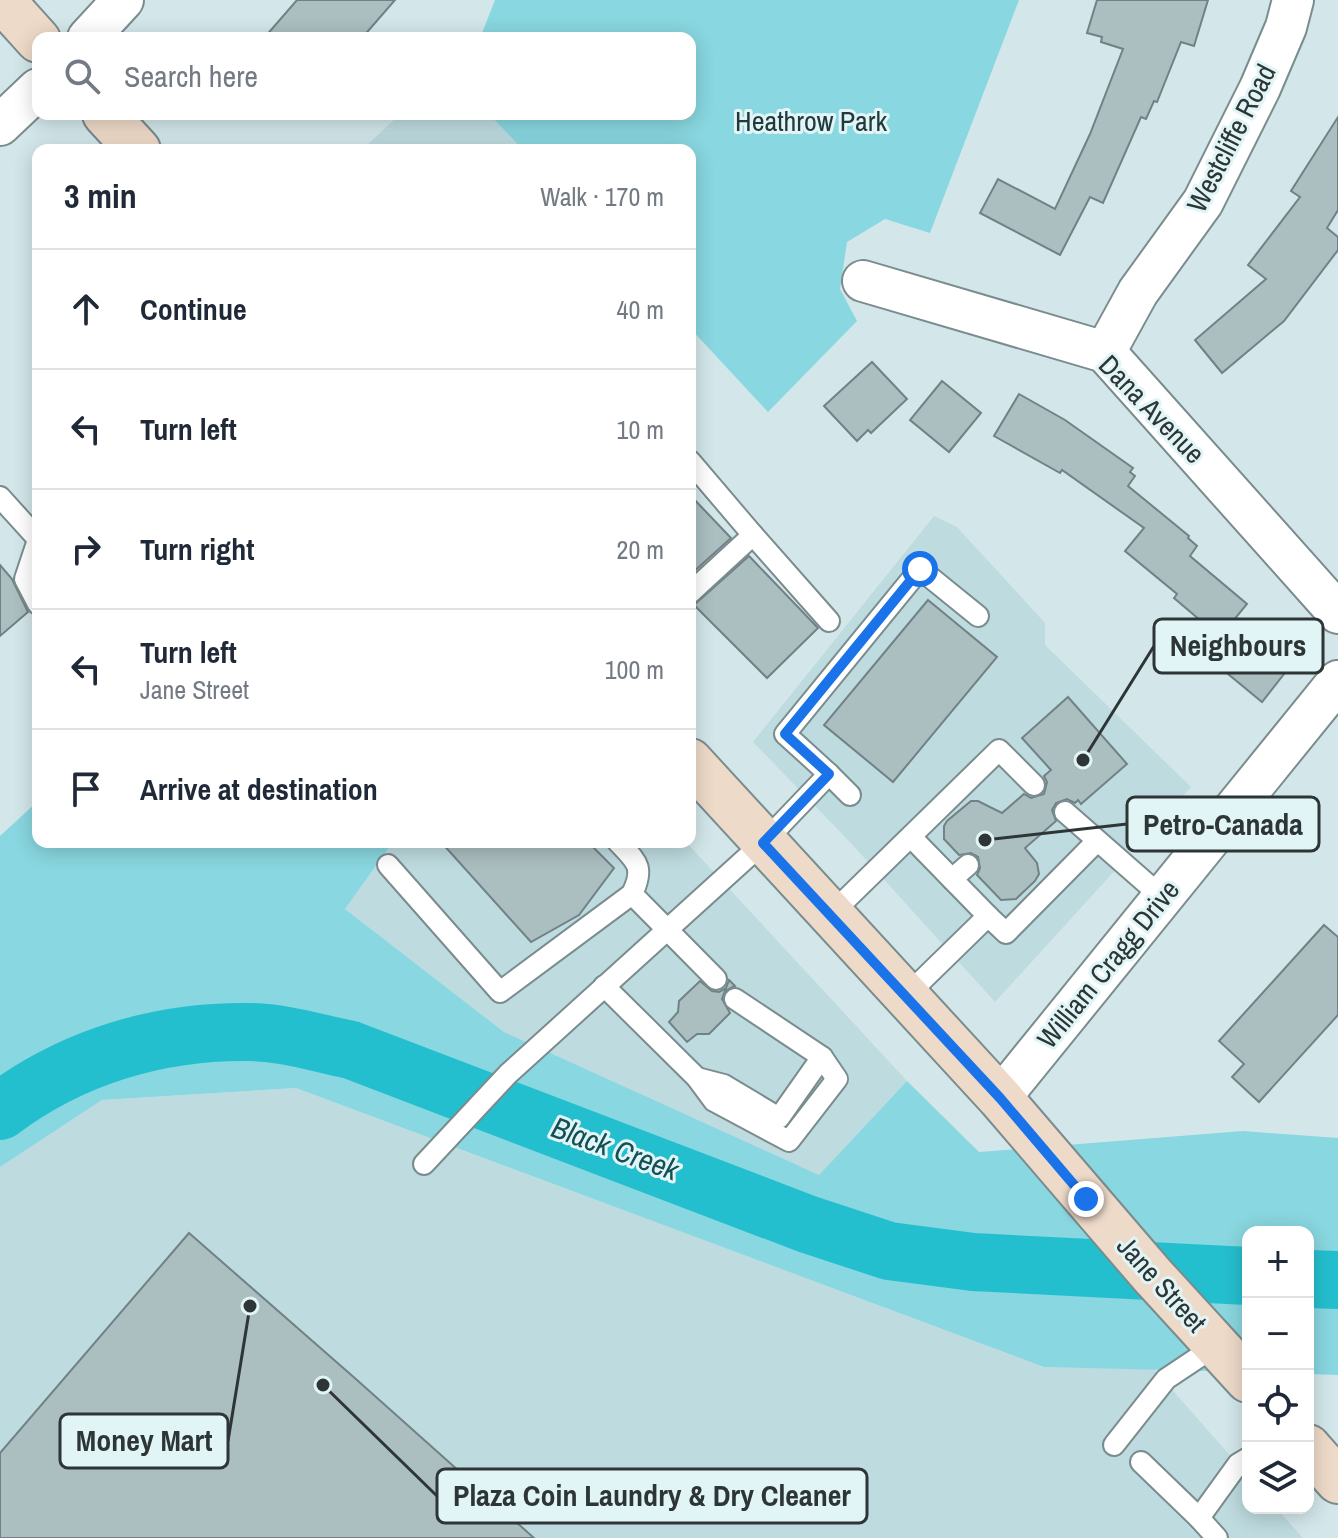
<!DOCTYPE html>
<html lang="en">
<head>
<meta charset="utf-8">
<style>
  body { margin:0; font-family:"Archivo Narrow",sans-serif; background:#f6f6f7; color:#1f2937 }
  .controls { position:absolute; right:24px; bottom:24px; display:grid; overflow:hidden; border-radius:16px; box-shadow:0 4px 20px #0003 }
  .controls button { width:72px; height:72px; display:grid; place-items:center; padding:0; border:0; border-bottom:2px solid #e0e1e3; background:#fff; color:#1f2937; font:40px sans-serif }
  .stop { position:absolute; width:24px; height:24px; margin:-18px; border:6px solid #1a73e8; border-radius:50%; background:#fff }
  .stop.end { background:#1a73e8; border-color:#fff; box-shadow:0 2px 8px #0008 }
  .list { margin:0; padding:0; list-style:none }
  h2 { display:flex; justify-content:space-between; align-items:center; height:104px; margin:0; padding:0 32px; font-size:34px }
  h2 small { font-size:26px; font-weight:400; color:#747a83 }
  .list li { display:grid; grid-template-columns:52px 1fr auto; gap:24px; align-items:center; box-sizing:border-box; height:120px; padding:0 32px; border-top:2px solid #e0e1e3 }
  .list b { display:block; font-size:30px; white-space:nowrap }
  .list p { margin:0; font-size:26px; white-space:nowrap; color:#747a83 }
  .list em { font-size:26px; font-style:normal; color:#747a83 }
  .icon { flex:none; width:44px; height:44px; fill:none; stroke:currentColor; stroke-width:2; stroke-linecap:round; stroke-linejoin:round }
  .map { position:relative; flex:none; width:1338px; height:1538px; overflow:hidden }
  .search { position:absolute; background:#fff; box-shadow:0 4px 20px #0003; left:32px; top:32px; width:664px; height:88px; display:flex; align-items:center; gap:20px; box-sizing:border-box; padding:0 28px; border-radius:16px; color:#747a83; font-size:30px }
  .panel { position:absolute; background:#fff; box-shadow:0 4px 20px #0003; left:32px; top:144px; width:664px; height:704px; border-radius:16px }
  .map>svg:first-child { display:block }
</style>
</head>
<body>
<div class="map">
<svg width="1338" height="1538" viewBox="0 0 1338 1538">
  <rect width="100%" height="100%" fill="#d3e7ea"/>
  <g fill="#bedbdf">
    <polygon points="400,114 489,114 523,150 362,150"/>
    <polygon points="934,516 957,527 1045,623 1045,645 1191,787 995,1002 849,841 753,742"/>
    <polygon points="393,842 686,842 907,1081 819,1175 504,1032 345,909"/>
    <polygon points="296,1088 1044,1367 1154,1369 1248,1476 1248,1508 1276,1508 1303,1538 0,1538 0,1167 102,1100"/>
  </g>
  <g fill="#89d7e0">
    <polygon points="495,0 1019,0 930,233 885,219 847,242 840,289 857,321 768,412 690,328 690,150 523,150 489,114 690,114 690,38 480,38"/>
    <polygon points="38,801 38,842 393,842 345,909 504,1032 819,1175 907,1081 979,1152 1243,1131 1338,1138 1338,1375 1308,1374 1308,1232 1248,1232 1248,1372 1044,1367 296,1088 102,1100 0,1167 0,836"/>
  </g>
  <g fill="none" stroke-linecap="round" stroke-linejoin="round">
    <g stroke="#24bfcf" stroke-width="58">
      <path d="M 0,1111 C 72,1057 158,1031 248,1032 C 282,1032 317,1043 351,1050 L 807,1224 L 889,1251 L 973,1262 L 1248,1276"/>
      <polyline points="1308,1279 1338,1280"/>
    </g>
  </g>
  <g fill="#abbec0" stroke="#708285" stroke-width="2">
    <polygon points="297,0 395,0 362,38 264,38"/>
    <polygon points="1097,0 1208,0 1194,46 1181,42 1157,102 1154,101 1146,119 1141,117 1103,203 1090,197 1060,255 980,213 998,179 1055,209 1090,134 1123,49 1101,42 1102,37 1087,33"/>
    <polygon points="1338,117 1338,210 1327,228 1338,237 1338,250 1284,321 1222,373 1195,340 1266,279 1248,265 1300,197 1291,191"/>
    <polygon points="872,362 907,399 871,433 868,430 857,441 824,406"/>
    <polygon points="942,381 981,413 949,452 910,420"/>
    <polygon points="1019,394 1065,420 1133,468 1130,472 1135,476 1128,486 1189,536 1188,538 1197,546 1190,556 1247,604 1220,637 1174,598 1177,594 1125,551 1144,528 1062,470 1060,473 994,436"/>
    <polygon points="690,495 731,538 690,575"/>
    <polygon points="749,556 818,628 767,678 694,605"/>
    <polygon points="0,565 12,579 28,612 0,636"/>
    <polygon points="928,600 997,657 893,782 824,725"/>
    <polygon points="1243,632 1288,669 1262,702 1216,664"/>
    <polygon points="1068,697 1127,764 1081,804 1078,800 1075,803 1067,799 1056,803 1052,810 1056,821 1025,848 1037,863 1039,874 1035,881 1016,899 1001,900 977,875 980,868 978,857 971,853 959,855 944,839 944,826 947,821 971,801 978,801 1002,813 1024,794 1031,798 1044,794 1047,782 1044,776 1051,770 1022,738"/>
    <polygon points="441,842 588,842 614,868 579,915 531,942"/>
    <polygon points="1324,925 1338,937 1338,1015 1259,1102 1232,1077 1244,1064 1219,1041"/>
    <polygon points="729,980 735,986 725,991 722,999 730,1013 709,1034 697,1034 687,1042 669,1022 678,1012 679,1001 700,981 712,991 719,992 726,988"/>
    <polygon points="189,1233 357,1380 534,1538 0,1538 0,1453"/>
  </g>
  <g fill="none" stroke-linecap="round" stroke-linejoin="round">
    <g stroke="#7a8c8e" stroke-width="24">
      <g id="lane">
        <polyline points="690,461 753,535"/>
        <polyline points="0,497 38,539"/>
        <polyline points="38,540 25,579 38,604"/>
        <polyline points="690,593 753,535 829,621"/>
        <polyline points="829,774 850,795"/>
        <polyline points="1065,812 1162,897"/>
        <path d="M 618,842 C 637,862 645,867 632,894 L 716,979"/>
        <polyline points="388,865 500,992 632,894"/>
        <polyline points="952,879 968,865"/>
        <polyline points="830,915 999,750 1034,785"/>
        <polyline points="988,916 1006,933 1096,842"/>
        <polyline points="604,986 697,1078 714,1101 789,1141 837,1079 822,1057"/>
        <polyline points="906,996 988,916 911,837"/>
        <polyline points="697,1078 724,1085 779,1118 822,1057 735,999"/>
        <polyline points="424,1164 508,1074 763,843 829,774 785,734 920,569 978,616"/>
        <polyline points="1114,1445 1166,1379 1217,1345"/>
        <polyline points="1141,1462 1199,1518 1238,1464 1248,1458"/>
        <polyline points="1199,1518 1217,1538"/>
      </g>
    </g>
    <g stroke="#7a8c8e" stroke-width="44">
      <g id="street">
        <polyline points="88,38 123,0"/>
        <polyline points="0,125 38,89"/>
        <polyline points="863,281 1105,352 1338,613"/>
        <polyline points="1105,352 1138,292 1203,202 1260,88 1286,27 1293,0"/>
        <polyline points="1000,1098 1338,681"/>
      </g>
    </g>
    <g stroke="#7a8c8e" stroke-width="48">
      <g id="secondary">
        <polyline points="2,0 38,40"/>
        <polyline points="105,114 138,150"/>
        <polyline points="690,761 1000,1098 1152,1275 1248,1380"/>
        <polyline points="1308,1447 1338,1481"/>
      </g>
    </g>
    <use href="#lane" stroke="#fff" stroke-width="20"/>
    <use href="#street" stroke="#fff" stroke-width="40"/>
    <use href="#secondary" stroke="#eedac8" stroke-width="44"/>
  </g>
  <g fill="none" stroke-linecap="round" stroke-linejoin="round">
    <polyline stroke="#1a73e8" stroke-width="10" points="920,569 785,734 829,774 763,843 1000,1098 1086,1199"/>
  </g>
  <g text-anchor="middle" stroke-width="6" stroke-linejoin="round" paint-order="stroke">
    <g font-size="28" fill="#21393c" stroke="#e1f5f7">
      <text x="811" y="131">Heathrow Park</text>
    </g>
    <g font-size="28" fill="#2d3536" stroke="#e1f5f7">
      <text transform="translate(1231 138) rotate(-63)" y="10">Westcliffe Road</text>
      <text transform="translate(1152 409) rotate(46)" y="10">Dana Avenue</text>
      <text transform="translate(1108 964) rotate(-51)" y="10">William Cragg Drive</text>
      <text transform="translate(1162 1284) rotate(48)" y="10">Jane Street</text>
    </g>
    <g font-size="30" font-style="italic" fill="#135056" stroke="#e1f5f7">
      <text transform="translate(615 1149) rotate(20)" y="10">Black Creek</text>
    </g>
  </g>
  <path fill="none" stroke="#2d3536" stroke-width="3" d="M1083 760L1154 646M985 840L1127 824M250 1306L228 1441M323 1385L437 1496"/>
  <g fill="#2d3536" stroke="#e1f5f7" stroke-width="3">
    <circle cx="1083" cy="760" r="8"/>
    <circle cx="985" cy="840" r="8"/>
    <circle cx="250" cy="1306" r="8"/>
    <circle cx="323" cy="1385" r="8"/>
  </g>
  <g fill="#e1f5f7" stroke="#2d3536" stroke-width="3">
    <rect x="1154" y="619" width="169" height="54" rx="8"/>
    <rect x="1127" y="797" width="192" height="54" rx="8"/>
    <rect x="60" y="1414" width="168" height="54" rx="8"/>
    <rect x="437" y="1469" width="430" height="54" rx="8"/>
  </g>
  <g font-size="30" text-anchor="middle" font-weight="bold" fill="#2d3536">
    <text x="1238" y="656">Neighbours</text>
    <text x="1223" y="835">Petro-Canada</text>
    <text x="144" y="1451">Money Mart</text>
    <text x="652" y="1506">Plaza Coin Laundry &amp; Dry Cleaner</text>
  </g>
</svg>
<div class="controls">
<button>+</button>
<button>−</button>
<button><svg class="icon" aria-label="locate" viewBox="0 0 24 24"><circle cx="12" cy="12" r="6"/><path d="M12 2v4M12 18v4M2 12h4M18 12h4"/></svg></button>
<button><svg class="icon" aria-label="layers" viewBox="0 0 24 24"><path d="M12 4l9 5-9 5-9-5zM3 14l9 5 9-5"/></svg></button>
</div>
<div class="stop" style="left:920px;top:569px"></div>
<div class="stop end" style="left:1086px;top:1199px"></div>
<div class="search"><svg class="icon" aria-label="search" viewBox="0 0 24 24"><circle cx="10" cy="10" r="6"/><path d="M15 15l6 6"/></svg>Search here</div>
<section class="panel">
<h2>3 min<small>Walk · 170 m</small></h2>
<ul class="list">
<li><svg class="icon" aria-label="ahead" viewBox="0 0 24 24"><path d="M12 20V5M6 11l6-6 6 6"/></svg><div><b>Continue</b></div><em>40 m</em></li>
<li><svg class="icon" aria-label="left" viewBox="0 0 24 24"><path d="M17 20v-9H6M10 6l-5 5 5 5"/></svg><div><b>Turn left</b></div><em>10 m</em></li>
<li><svg class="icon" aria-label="right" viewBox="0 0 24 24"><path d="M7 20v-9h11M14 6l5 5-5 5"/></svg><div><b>Turn right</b></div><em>20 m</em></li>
<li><svg class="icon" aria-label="left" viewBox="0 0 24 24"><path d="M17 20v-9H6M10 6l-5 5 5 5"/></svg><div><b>Turn left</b><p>Jane Street</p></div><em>100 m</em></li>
<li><svg class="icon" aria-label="arrive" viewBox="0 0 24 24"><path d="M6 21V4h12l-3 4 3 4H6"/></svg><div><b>Arrive at destination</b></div></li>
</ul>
</section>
</div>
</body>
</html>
